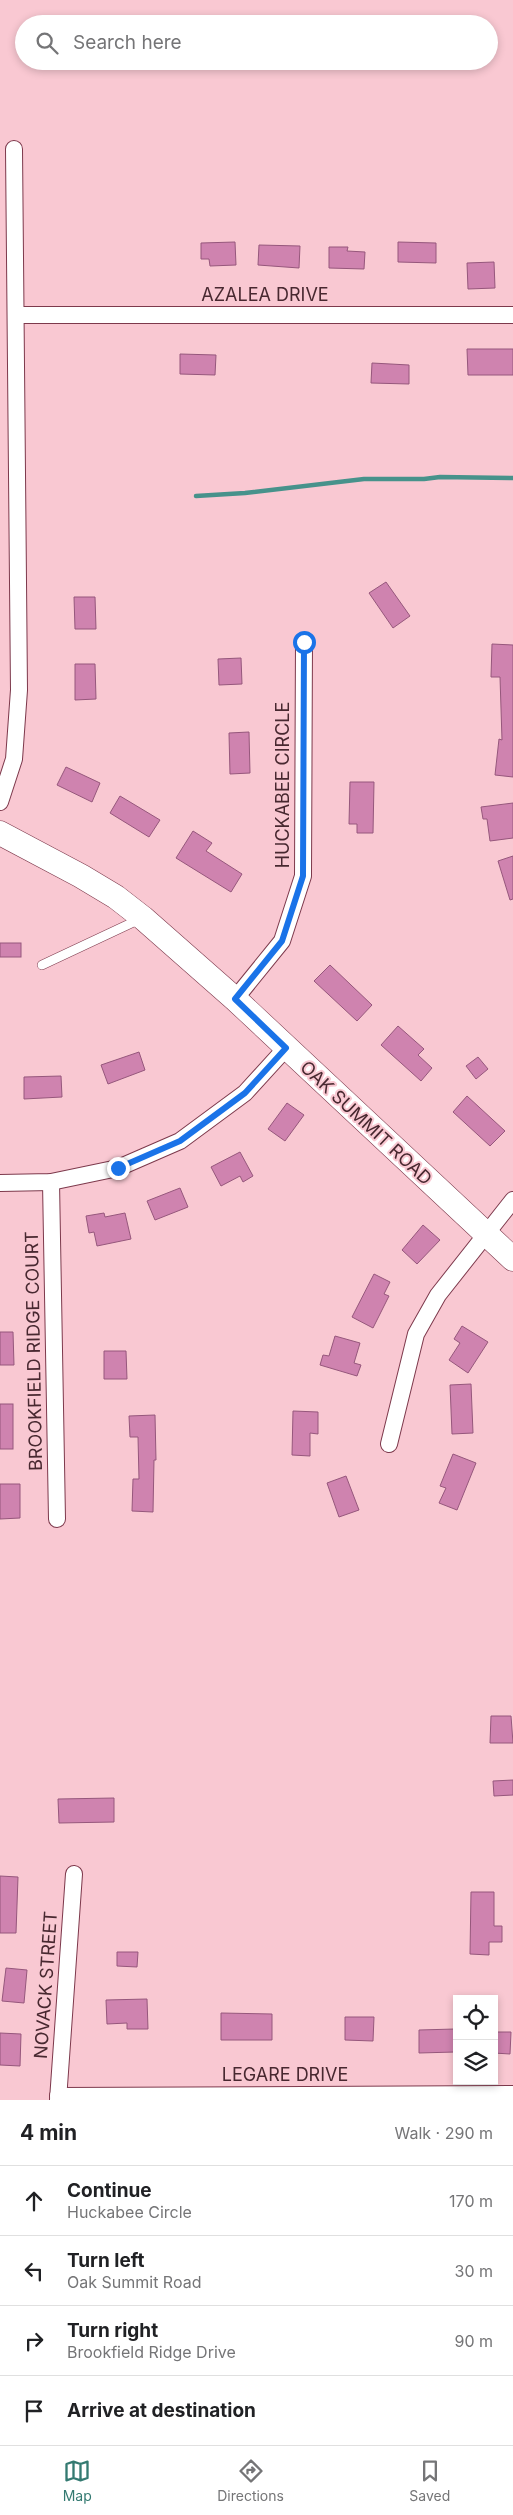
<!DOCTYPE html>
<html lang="en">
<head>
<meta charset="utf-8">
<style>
  body { margin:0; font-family:Inter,sans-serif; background:#f2f2f2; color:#202124 }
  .controls { position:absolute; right:15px; bottom:15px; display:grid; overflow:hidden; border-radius:0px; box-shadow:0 2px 8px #0003 }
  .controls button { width:45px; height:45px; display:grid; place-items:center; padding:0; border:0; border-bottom:1px solid #e0e0e0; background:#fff; color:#202124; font:25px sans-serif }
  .stop { position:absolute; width:15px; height:15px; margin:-11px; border:4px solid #1a73e8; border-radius:50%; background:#fff }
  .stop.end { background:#1a73e8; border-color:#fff; box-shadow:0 1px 5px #0008 }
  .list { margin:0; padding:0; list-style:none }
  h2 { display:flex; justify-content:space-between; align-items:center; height:65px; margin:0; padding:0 20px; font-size:21px }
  h2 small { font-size:16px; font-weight:400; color:#757577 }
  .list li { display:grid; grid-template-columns:32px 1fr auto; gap:15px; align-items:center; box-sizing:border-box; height:70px; padding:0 20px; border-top:1px solid #e0e0e0 }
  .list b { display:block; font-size:19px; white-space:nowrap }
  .list p { margin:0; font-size:16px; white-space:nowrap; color:#757577 }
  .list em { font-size:16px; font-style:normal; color:#757577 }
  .icon { flex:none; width:28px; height:28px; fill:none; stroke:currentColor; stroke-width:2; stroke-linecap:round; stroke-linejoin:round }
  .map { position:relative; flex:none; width:513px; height:2100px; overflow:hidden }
  .search { position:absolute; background:#fff; box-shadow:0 2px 8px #0003; left:15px; right:15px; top:15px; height:55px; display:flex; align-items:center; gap:12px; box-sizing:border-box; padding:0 18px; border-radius:28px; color:#757577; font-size:19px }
  .sheet { height:345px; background:#fff }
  nav { display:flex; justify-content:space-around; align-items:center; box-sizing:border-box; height:70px; border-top:1px solid #e0e0e0; background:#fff; font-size:14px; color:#757577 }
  nav a { display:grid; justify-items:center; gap:2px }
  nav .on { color:#347a71 }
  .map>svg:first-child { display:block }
</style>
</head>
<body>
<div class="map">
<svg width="513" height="2100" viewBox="0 0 513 2100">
  <rect width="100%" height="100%" fill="#f9c8d2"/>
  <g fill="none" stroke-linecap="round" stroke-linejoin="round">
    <polyline stroke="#47928b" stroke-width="4.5" points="196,496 245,493 364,479 424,479 440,477 513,478"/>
  </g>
  <g fill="#cf83af" stroke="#96577c">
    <polygon points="235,242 236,265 210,266 209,259 201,259 201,243"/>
    <polygon points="398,242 436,243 436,263 398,262"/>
    <polygon points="259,245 300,246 299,268 258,265"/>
    <polygon points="329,247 348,247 347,251 365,252 364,269 329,268"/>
    <polygon points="494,262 495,288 468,289 467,263"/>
    <polygon points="467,349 513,349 513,375 468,375"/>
    <polygon points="180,354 216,355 215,375 180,374"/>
    <polygon points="372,363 409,365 409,384 371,383"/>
    <polygon points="386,582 410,616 393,628 369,593"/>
    <polygon points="74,597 95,597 96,629 75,629"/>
    <polygon points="492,644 513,645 513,777 495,775 499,739 502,740 500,677 491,677"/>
    <polygon points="241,658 242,684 219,685 218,659"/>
    <polygon points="75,664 95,664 96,699 75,700"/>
    <polygon points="249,732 250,773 230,774 229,733"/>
    <polygon points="66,767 100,783 92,802 57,785"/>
    <polygon points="350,782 374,782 373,833 357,833 357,824 349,824"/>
    <polygon points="120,796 160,820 149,837 110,813"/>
    <polygon points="513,803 513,838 490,841 487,819 483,819 481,807"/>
    <polygon points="193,831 212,843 206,851 242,874 231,892 176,858"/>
    <polygon points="513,856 513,899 510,900 498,861"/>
    <rect x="0" y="943" width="21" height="14"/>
    <polygon points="330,965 372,1005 357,1021 314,981"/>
    <polygon points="398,1026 424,1049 418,1055 432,1068 421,1081 381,1045"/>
    <polygon points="139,1052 145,1070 108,1084 101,1065"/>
    <polygon points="478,1057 488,1069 476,1079 466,1066"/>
    <polygon points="61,1076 62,1097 24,1099 24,1077"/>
    <polygon points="467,1096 505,1131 490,1146 453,1112"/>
    <polygon points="287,1103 304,1115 285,1141 268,1129"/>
    <polygon points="240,1152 253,1176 243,1182 240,1176 221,1186 211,1167"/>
    <polygon points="180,1188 188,1207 155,1220 147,1201"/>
    <polygon points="104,1213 105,1217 125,1213 131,1239 97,1246 94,1232 89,1233 86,1216"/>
    <polygon points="423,1225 440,1240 417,1264 402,1250"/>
    <polygon points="374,1274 390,1282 384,1294 389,1296 373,1328 352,1317"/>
    <polygon points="462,1326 488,1342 468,1373 449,1360 460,1343 454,1339"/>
    <polygon points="0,1332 13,1332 14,1365 0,1365"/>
    <polygon points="335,1336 360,1343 354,1363 361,1365 357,1376 320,1365 323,1355 329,1356"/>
    <polygon points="104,1351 126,1351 127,1379 104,1379"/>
    <polygon points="471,1384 473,1433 452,1434 450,1385"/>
    <rect x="0" y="1404" width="13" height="45"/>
    <polygon points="293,1411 318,1412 318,1434 310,1433 310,1456 292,1455"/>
    <polygon points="155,1415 156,1460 154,1460 153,1512 132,1511 133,1479 139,1479 138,1437 130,1437 129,1416"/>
    <polygon points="453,1454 476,1463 457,1510 439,1503 446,1488 440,1486"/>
    <polygon points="346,1476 359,1510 339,1517 327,1483"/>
    <polygon points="0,1484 20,1484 20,1518 0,1519"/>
    <polygon points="491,1716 511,1716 513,1743 490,1743"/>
    <polygon points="513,1780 513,1795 494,1796 493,1781"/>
    <polygon points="114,1798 114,1822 59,1823 58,1799"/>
    <polygon points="0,1876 18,1877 16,1933 0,1933"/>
    <polygon points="471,1892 494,1892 494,1926 502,1926 502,1942 489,1942 489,1955 470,1954"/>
    <polygon points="117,1952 138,1952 137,1967 117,1966"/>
    <polygon points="6,1968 27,1970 24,2003 2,2001"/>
    <polygon points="147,1999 148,2029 127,2029 127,2023 107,2024 106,2000"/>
    <polygon points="221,2013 272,2014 272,2040 221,2040"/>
    <polygon points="345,2017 374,2017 373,2041 345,2040"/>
    <polygon points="455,2029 455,2052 419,2053 419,2030"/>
    <polygon points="494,2032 511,2032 510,2054 494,2053"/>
    <polygon points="0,2033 21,2034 20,2066 0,2065"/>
  </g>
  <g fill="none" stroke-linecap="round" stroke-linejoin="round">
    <g stroke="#7d394c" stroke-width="10">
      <polyline id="service" points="42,965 140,919"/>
    </g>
    <g stroke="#7d394c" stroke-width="18">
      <g id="minor">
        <polyline points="17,315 513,315"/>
        <polyline points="0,802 14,759 19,690 14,149"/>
        <polyline points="235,999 282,941 303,876 304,642"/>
        <polyline points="51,1182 57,1519"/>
        <polyline points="0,1183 51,1182 118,1168 180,1141 245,1093 286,1048"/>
        <polyline points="389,1444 416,1334 438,1295 513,1200"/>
        <polyline points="58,2096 513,2094"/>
        <polyline points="58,2100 74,1874"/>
      </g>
    </g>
    <g stroke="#7d394c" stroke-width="25">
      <polyline id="secondary" points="0,833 81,876 116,897 143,918 235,999 513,1259"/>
    </g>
    <use href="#service" stroke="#fff" stroke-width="9"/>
    <use href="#minor" stroke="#fff" stroke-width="16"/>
    <use href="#secondary" stroke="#fff" stroke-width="24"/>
  </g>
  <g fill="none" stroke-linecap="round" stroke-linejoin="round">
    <polyline stroke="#1a73e8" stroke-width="6" points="118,1168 180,1141 245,1093 286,1048 235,999 282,941 303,876 304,642"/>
  </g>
  <g text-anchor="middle" stroke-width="4" stroke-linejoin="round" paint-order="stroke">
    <g font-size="18" fill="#482830" stroke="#f9c8d2">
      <text x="265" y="301">AZALEA DRIVE</text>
      <text transform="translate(283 785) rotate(-90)" y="6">HUCKABEE CIRCLE</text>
      <text transform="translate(366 1123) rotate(43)" y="6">OAK SUMMIT ROAD</text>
      <text transform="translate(34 1351) rotate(-91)" y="6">BROOKFIELD RIDGE COURT</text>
      <text transform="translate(46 1985) rotate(-86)" y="6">NOVACK STREET</text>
      <text x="285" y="2081">LEGARE DRIVE</text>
    </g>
  </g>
</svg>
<div class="controls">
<button><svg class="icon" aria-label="locate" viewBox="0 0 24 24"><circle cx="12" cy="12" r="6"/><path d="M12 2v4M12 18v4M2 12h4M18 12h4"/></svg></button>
<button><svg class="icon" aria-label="layers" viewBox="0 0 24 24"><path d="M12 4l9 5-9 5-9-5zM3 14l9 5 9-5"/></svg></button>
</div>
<div class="stop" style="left:304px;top:642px"></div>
<div class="stop end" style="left:118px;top:1168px"></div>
<div class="search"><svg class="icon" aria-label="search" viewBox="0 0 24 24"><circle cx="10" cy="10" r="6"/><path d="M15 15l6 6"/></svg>Search here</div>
</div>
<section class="sheet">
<h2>4 min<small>Walk · 290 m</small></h2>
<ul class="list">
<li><svg class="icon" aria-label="ahead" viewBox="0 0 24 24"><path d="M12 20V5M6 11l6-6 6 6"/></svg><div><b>Continue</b><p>Huckabee Circle</p></div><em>170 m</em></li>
<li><svg class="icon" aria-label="left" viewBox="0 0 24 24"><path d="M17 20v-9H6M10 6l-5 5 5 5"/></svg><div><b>Turn left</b><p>Oak Summit Road</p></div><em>30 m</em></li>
<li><svg class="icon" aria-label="right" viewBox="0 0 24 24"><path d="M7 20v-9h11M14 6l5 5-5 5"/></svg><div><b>Turn right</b><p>Brookfield Ridge Drive</p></div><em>90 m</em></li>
<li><svg class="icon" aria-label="arrive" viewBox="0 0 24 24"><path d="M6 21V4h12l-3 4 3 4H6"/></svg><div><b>Arrive at destination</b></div></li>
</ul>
</section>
<nav>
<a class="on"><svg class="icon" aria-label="map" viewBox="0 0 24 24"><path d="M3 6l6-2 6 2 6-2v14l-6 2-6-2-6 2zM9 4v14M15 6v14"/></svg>Map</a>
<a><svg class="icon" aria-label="directions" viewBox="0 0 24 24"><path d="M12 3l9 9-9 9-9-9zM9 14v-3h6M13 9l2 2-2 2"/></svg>Directions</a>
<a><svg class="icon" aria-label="saved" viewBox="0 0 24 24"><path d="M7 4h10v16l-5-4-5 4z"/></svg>Saved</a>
</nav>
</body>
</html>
